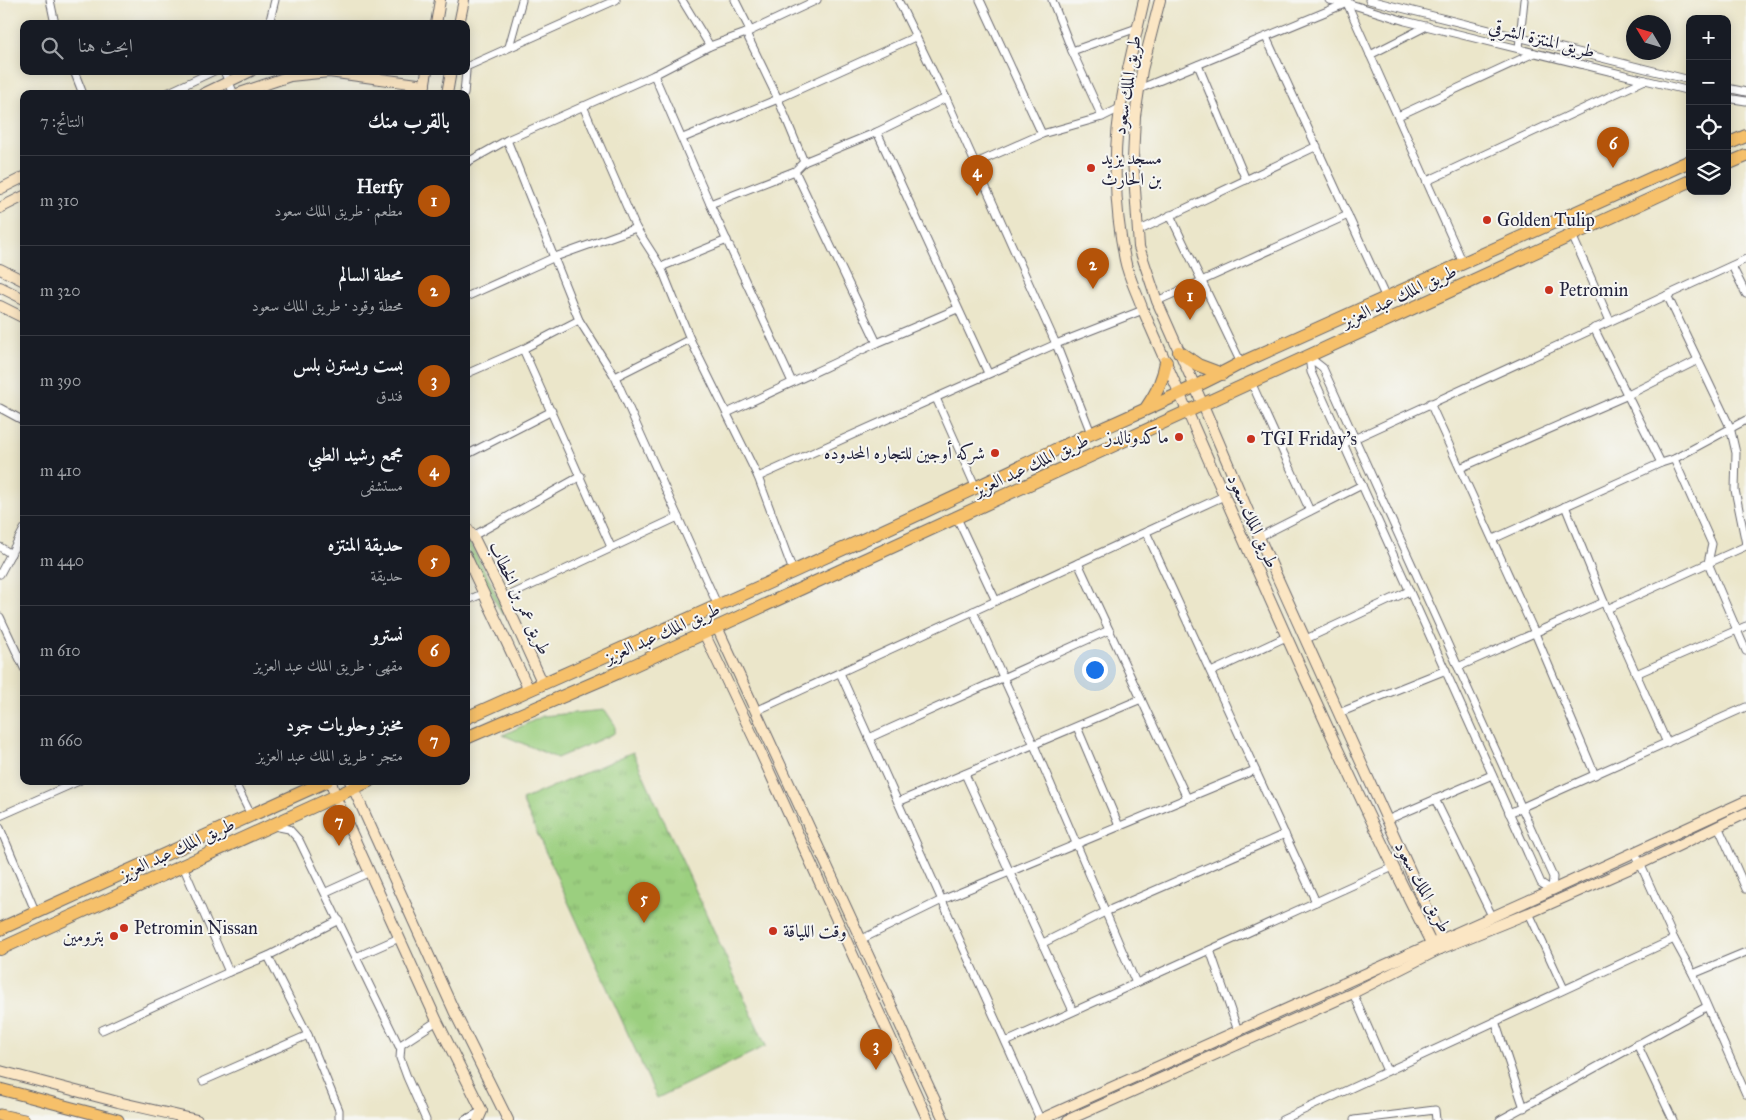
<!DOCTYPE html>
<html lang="ar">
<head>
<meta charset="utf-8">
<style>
  body { margin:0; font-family:"IM FELL Great Primer",Amiri,serif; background:#20242c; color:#f1f3f6; direction:rtl }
  .controls { position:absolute; right:15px; top:15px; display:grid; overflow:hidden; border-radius:10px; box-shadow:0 2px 12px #0003 }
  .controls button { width:45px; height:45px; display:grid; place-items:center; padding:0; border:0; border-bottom:1px solid #363941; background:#171b24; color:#f1f3f6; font:25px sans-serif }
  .compass { position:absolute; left:1626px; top:15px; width:45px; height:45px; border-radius:50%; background:#171b24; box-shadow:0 2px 12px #0003; rotate:308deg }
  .you { position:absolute; left:1094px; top:669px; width:18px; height:18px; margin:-12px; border:4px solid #fff; border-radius:50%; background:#1a73e8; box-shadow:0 0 0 8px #1a73e833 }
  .badge { display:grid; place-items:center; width:32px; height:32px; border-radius:50%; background:#b45309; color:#fff; font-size:16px; font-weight:700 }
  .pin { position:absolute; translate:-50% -41px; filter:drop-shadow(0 1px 2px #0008) }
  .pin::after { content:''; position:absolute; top:26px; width:18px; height:15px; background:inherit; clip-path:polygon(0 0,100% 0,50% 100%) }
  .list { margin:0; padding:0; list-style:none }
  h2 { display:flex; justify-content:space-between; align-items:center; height:65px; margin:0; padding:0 20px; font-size:21px }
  h2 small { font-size:16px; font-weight:400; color:#9ea1a6 }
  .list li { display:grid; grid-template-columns:32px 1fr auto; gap:15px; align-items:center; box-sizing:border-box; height:90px; padding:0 20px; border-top:1px solid #363941 }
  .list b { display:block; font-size:19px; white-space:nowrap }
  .list p { margin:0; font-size:16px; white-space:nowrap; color:#9ea1a6 }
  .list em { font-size:16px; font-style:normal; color:#9ea1a6 }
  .icon { flex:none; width:28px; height:28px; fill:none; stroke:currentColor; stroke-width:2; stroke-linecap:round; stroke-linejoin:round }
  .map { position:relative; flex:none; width:1746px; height:1120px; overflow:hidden; direction:ltr }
  .search { position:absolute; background:#171b24; box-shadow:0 2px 12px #0003; left:20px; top:20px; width:450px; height:55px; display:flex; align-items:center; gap:12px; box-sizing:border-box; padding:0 18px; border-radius:10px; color:#9ea1a6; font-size:19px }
  .panel { position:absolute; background:#171b24; box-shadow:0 2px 12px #0003; left:20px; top:90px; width:450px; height:695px; border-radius:10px; direction:rtl }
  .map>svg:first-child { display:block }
</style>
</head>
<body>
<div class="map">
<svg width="1746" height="1120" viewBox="0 0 1746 1120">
  <defs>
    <pattern id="park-tufts" width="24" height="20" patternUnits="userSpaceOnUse" patternTransform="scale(1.25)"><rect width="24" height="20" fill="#9bcf7f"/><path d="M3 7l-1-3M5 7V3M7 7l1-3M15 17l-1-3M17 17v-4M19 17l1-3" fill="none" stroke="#85b16f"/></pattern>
  </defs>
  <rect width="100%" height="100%" fill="#f6f6f2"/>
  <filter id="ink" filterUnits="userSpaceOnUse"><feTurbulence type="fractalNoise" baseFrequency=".02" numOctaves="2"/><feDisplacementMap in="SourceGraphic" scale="10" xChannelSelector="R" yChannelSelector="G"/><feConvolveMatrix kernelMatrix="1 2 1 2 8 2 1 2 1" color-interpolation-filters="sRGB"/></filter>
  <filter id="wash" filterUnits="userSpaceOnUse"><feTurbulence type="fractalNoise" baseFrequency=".0096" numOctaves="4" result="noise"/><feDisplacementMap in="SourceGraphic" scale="20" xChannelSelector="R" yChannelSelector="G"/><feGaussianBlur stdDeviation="1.12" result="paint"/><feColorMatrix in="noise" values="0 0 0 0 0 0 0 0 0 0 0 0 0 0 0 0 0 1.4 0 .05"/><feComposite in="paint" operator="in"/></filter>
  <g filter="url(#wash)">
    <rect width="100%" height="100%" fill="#ebe6ca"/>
    <g fill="#9bcf7f" stroke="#5e785d">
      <polygon points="466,536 489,579 504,613 502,614 466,546"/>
      <polygon points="605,710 615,725 615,732 613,734 557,758 503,735 543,716"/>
    </g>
    <polygon fill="url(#park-tufts)" stroke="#5e785d" points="633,752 766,1046 657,1098 522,800"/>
  </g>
  <g filter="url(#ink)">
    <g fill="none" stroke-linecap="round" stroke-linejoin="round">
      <g stroke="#68676d" stroke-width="9">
        <g id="street">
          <polyline points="50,0 55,24"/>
          <polyline points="682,0 710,46"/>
          <polyline points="735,0 750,30"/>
          <polyline points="898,0 946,98 1056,344 1091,433"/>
          <polyline points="980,0 1042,134"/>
          <polyline points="1052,0 1072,51 1102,117"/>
          <polyline points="1329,0 1347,3 1405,21 1690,91"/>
          <polyline points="1369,0 1690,80"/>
          <polyline points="1348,1 1347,3 1463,263"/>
          <polyline points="269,24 275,0"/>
          <polyline points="746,33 778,99 804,162"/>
          <polyline points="1266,37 1386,298"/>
          <polyline points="509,47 522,0"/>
          <polyline points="1519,48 1524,0"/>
          <polyline points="1072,51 1137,28"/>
          <polyline points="1370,55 1427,26"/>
          <polyline points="1198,65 1246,180"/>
          <polyline points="466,67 616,0"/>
          <polyline points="74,71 83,94"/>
          <polyline points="224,71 234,94"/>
          <polyline points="654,75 710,204 792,382"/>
          <polyline points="1727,88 1746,92"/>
          <polyline points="1139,89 1347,3"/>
          <polyline points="165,94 214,71"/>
          <polyline points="464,94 466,71"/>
          <polyline points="1727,98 1746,101"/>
          <polyline points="583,106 636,228 661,267 690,339 758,477 793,571"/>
          <polyline points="1398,116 1534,53"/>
          <polyline points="877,132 988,373"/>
          <polyline points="683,138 778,99 915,37"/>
          <polyline points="466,163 507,140 654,75 710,46 746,33 817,0"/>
          <polyline points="976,163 1042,134 1102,117 1120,108"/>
          <polyline points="795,171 877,343"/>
          <polyline points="1427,181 1645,80"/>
          <polyline points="710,204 795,171 804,162 877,132 946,98"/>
          <polyline points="1170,215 1241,363"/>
          <polyline points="1138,231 1317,146"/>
          <polyline points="1572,235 1610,321"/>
          <polyline points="1732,266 1746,294"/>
          <polyline points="661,267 727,240"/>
          <polyline points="1667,295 1730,427 1736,453 1735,490 1746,544"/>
          <polyline points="466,297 555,257 636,228"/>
          <polyline points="1157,301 1348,215"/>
          <polyline points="1594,328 1661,463"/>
          <polyline points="523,349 611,547"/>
          <polygon points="1309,357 1323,368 1553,877 1552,890 1541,883 1311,372"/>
          <polyline points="466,374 523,349 579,320"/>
          <polyline points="615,377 690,339"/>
          <polyline points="1251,382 1310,511"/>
          <polyline points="936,398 976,488"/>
          <polyline points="1430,403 1535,633 1595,775"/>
          <polyline points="0,408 24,421"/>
          <polyline points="727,413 877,343 957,309"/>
          <polyline points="1343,444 1746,259"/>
          <polyline points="466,455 552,411"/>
          <polyline points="1674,459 1712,544 1708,563 1746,651"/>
          <polyline points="1460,468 1628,395 1698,360"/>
          <polyline points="758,477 1056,344 1143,310"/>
          <polyline points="1565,506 1604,602 1667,743"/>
          <polyline points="678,517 717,604"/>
          <polyline points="957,518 996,601"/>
          <polyline points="1146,532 1316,902"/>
          <polyline points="473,536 581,476"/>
          <polyline points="1259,537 1362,485"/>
          <polyline points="1493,539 1661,463 1674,459 1746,420"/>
          <polyline points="0,547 11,554"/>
          <polyline points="1078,563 1187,798"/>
          <polyline points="0,574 24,529"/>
          <polyline points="504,598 678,517 615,377 579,320 507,140"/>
          <polyline points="466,601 484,593"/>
          <polyline points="1607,609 1746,546"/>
          <polyline points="973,611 1034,745 1136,983"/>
          <polyline points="0,617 24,668"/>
          <polyline points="1306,639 1409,591"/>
          <polyline points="1458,667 1604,602"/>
          <polyline points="1211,672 1286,637"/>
          <polyline points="840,673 1040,1119"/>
          <polyline points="1636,674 1746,626"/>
          <polyline points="756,711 1224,496"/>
          <polyline points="1339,713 1446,670"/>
          <polyline points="1077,727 1119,826"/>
          <polyline points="869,738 1109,630"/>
          <polyline points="965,774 1073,1011"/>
          <polyline points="234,781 251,815"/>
          <polyline points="1435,799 1492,916"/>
          <polyline points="898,802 1141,699"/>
          <polyline points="1509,813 1746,707"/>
          <polyline points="0,816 79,781"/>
          <polyline points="1387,820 1492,775"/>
          <polyline points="274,826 289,829 299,840 399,1046 437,1021"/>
          <polyline points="1718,826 1746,889"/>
          <polyline points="0,828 36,913"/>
          <polyline points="1635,852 1674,939 1693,974 1746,1094"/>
          <polyline points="183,866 229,972 268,956 308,1035 339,1110 339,1120"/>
          <polyline points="326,892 370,872"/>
          <polyline points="1529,913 1564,989"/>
          <polyline points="862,939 942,900 1255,770"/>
          <polyline points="1043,943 1105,912 1285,834"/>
          <polyline points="1210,950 1238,1031"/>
          <polyline points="268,956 339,920"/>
          <polyline points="356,957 399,938"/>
          <polyline points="1693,974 1746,952"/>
          <polyline points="1353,993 1387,1071"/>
          <polyline points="1495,1021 1524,1108"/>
          <polyline points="102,1030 229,972"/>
          <polyline points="1006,1042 1393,867"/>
          <polyline points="1637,1044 1673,1120"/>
          <polyline points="401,1045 400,1058 407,1077 426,1120"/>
          <polyline points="203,1081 308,1035"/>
          <polyline points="465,1120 482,1111"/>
          <polyline points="1282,1120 1674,939"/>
          <polyline points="1354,1120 1435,1110 1436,1120"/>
          <polyline points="1500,1120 1706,1007"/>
        </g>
      </g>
      <g stroke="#68676d" stroke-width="12">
        <g id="secondary">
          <path d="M 1144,0 C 1137,31 1129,62 1123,93 C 1112,146 1114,206 1125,260 C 1128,276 1137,293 1143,310 C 1236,522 1327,736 1431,943 L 1440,949"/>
          <polyline points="1160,0 1142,70 1135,116 1133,160 1139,247 1157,301 1203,405 1259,537 1441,939 1440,949"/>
          <polyline points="436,24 440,0"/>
          <polyline points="459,24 464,0"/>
          <polyline points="203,94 251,71"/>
          <polyline points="237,94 290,76 329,72 425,85"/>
          <polyline points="423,94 427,71"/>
          <polyline points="447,94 451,71"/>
          <polyline points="0,189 24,177"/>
          <polyline points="0,208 24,196"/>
          <polyline points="0,269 24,281"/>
          <polyline points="0,287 24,299"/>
          <polyline points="0,306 24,318"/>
          <polyline points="466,527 473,536 504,598 543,684"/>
          <polyline points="466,556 529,690"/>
          <polyline points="717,627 944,1120"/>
          <polyline points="704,633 759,749 928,1120"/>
          <polyline points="331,781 335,796 437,1021 482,1111 478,1120"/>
          <polyline points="350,781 454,1011 508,1120"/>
          <polyline points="0,1071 118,1102 197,1120"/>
          <polyline points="1039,1120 1552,890 1746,801"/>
          <polyline points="1068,1120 1353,993 1440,949 1529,913 1640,864 1746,813"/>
        </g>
      </g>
      <g stroke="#68676d" stroke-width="13">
        <g id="primary">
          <polyline points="0,1089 118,1120"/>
          <polyline points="0,1115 24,1120"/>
        </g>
      </g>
      <g stroke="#68676d" stroke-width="14">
        <g id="highway">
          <polyline points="1727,144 1746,136"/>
          <polyline points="1727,164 1746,156"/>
          <polyline points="1179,352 1198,365 1222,374"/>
          <path d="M 1147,407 C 1157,392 1163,380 1166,362"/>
          <path d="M 466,718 C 663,630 861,543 1055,450 C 1117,421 1181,396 1241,363 L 1690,161"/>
          <polyline points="466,738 617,673 1690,181"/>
          <polyline points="0,929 327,781"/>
          <polyline points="0,949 369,781"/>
        </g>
      </g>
      <use href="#street" stroke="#fff" stroke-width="7"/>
      <use href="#secondary" stroke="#fbe6c4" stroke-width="10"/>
      <use href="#primary" stroke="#f6c06b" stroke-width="11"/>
      <use href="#highway" stroke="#f6c06b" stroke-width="12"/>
    </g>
  </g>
  <g fill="#c8321e" stroke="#f6f6f2" stroke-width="2">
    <circle cx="1091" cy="168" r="5"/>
    <circle cx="1487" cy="220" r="5"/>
    <circle cx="1549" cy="290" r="5"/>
    <circle cx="1179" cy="437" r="5"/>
    <circle cx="1251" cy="439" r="5"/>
    <circle cx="995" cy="453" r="5"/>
    <circle cx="124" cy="928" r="5"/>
    <circle cx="773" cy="931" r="5"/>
    <circle cx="114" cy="936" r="5"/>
  </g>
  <g text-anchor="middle" stroke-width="4" stroke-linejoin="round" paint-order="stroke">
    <g font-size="18" fill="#22223b" stroke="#f6f6f2">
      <text transform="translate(1542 39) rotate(14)" y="6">طريق المنتزة الشرقي</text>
      <text transform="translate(1127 85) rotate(-81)" y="6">طريق الملك سعود</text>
      <text transform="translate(1399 296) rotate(-25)" y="6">طريق الملك عبد العزيز</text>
      <text transform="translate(1031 465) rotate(-25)" y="6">طريق الملك عبد العزيز</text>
      <text transform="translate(1253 521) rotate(66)" y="6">طريق الملك سعود</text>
      <text transform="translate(520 598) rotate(65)" y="6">طريق عمر بن الخطاب</text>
      <text transform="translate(662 633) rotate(-24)" y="6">طريق الملك عبد العزيز</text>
      <text transform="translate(177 849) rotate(-25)" y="6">طريق الملك عبد العزيز</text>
      <text transform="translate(1423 887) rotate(62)" y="6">طريق الملك سعود</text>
    </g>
    <g font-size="18" fill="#22223b" stroke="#f6f6f2" text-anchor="start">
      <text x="1101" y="164">مسجد يزيد<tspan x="1101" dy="21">بن الحارث</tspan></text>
      <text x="1497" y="226">Golden Tulip</text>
      <text x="1559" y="296">Petromin</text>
      <text x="1169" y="443" text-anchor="end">ماكدونالدز</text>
      <text x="1261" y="445">TGI Friday's</text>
      <text x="985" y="459" text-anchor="end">شركه أوجين للتجاره المحدوده</text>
      <text x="134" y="934">Petromin Nissan</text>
      <text x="783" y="937">وقت اللياقة</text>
      <text x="104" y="942" text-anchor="end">بترومين</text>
    </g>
  </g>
</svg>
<div class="controls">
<button>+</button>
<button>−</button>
<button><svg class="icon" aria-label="locate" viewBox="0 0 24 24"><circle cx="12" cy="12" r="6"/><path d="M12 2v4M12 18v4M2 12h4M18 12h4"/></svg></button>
<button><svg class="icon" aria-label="layers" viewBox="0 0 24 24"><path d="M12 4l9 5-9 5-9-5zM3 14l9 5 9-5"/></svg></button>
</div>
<svg class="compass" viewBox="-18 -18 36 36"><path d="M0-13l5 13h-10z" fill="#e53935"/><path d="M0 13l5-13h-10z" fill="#9ea1a6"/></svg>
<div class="you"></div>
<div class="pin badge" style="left:1190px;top:320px">1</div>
<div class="pin badge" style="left:1093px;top:289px">2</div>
<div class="pin badge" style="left:876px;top:1070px">3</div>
<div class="pin badge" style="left:977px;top:196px">4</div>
<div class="pin badge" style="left:644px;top:923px">5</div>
<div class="pin badge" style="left:1613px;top:168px">6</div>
<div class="pin badge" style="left:339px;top:846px">7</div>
<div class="search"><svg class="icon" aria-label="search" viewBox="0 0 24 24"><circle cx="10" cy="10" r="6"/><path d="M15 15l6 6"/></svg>ابحث هنا</div>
<section class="panel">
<h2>بالقرب منك<small>النتائج: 7</small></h2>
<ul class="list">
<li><span class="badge">1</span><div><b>Herfy</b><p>مطعم · طريق الملك سعود</p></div><em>310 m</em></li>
<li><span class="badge">2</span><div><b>محطة السالم</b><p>محطة وقود · طريق الملك سعود</p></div><em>320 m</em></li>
<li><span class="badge">3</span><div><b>بست ويسترن بلس</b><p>فندق</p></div><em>390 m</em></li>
<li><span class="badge">4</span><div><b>مجمع رشيد الطبي</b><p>مستشفى</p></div><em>410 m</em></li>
<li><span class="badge">5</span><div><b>حديقة المنتزه</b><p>حديقة</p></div><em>440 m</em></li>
<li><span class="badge">6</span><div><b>نسترو</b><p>مقهى · طريق الملك عبد العزيز</p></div><em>610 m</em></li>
<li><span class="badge">7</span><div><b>مخبز وحلويات جود</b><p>متجر · طريق الملك عبد العزيز</p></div><em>660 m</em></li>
</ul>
</section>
</div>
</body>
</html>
